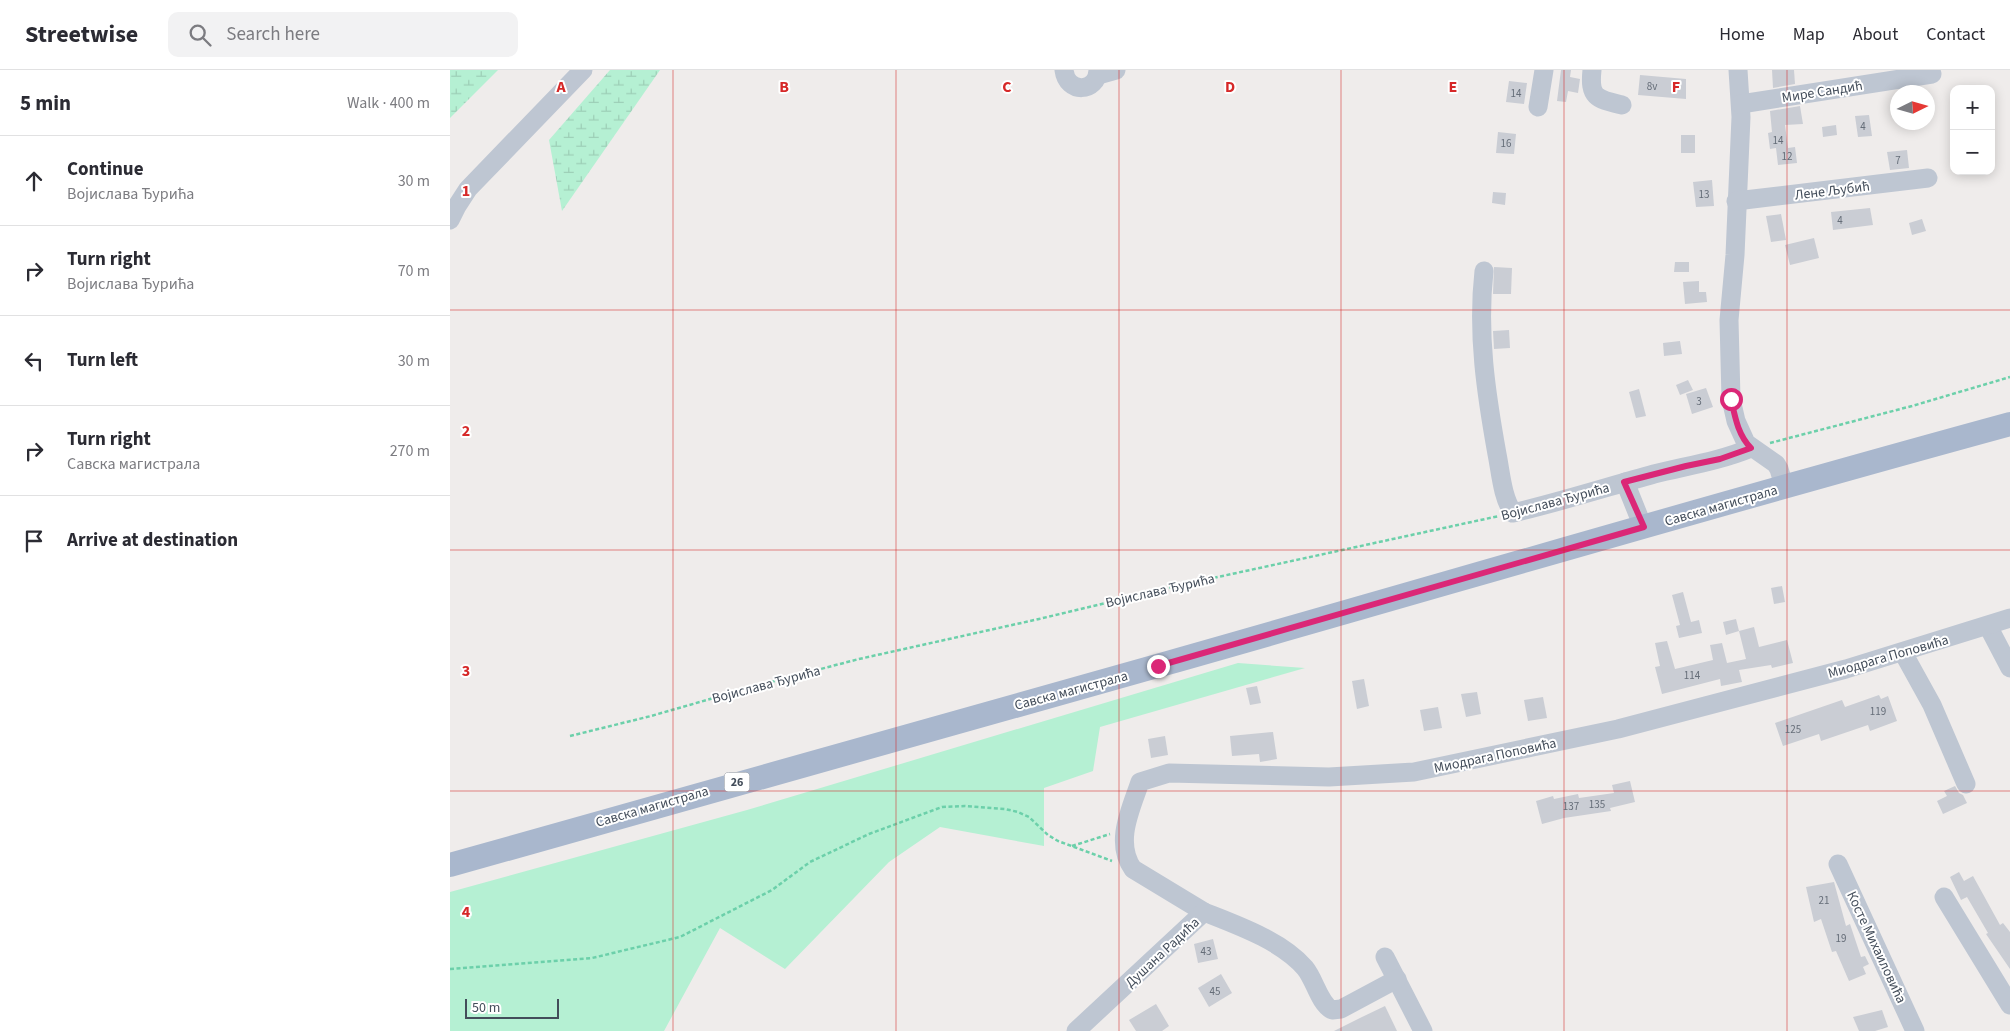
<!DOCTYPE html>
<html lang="en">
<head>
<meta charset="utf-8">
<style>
  body { margin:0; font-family:"Source Sans 3",sans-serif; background:#f2f2f3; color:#2b2b33 }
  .controls { position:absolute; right:15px; top:15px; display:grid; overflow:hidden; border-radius:10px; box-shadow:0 2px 12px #0003 }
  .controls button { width:45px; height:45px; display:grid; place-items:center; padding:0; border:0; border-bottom:1px solid #e1e1e2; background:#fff; color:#2b2b33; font:25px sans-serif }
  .compass { position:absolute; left:1440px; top:15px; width:45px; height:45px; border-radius:50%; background:#fff; box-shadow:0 2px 12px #0003; rotate:85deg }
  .scale { position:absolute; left:15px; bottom:12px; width:94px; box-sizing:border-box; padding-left:5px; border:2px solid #434d5a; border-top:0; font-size:14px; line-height:18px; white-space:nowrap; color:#434d5a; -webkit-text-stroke:4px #fff; paint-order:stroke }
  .stop { position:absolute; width:15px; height:15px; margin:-11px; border:4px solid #db2777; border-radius:50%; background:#fff }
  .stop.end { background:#db2777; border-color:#fff; box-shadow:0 1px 5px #0008 }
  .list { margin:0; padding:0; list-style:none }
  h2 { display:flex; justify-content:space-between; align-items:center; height:65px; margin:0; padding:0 20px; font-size:21px }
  h2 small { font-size:16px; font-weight:400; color:#7c7c81 }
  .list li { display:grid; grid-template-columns:32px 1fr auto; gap:15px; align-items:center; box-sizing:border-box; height:90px; padding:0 20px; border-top:1px solid #e1e1e2 }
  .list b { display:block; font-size:19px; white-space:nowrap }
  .list p { margin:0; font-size:16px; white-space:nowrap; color:#7c7c81 }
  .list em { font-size:16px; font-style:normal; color:#7c7c81 }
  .icon { flex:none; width:28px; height:28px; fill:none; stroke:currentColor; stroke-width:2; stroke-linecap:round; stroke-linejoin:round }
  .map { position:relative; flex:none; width:1560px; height:961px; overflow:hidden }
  header { display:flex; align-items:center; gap:30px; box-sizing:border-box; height:70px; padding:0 25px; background:#fff; border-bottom:1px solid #e1e1e2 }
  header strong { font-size:24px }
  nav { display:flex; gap:28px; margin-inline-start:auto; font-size:18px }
  .search { width:350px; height:45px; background:#f2f2f3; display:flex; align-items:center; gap:12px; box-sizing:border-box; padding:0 18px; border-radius:10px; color:#7c7c81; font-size:19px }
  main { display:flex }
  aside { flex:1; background:#fff }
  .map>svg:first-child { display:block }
</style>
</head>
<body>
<header>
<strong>Streetwise</strong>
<div class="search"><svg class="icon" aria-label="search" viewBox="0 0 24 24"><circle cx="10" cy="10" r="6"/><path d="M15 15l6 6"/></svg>Search here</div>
<nav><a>Home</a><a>Map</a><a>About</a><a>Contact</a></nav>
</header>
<main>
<aside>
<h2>5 min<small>Walk · 400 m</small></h2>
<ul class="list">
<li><svg class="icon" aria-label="ahead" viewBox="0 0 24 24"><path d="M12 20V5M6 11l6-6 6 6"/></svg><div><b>Continue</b><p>Војислава Ђурића</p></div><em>30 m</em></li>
<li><svg class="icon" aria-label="right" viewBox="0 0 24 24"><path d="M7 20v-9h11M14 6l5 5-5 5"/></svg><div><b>Turn right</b><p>Војислава Ђурића</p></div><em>70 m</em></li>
<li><svg class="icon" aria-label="left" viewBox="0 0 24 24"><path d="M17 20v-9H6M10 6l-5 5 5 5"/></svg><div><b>Turn left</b></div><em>30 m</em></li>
<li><svg class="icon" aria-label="right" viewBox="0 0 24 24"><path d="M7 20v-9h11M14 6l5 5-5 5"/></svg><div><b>Turn right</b><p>Савска магистрала</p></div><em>270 m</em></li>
<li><svg class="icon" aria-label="arrive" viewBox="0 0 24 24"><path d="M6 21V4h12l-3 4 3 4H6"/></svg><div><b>Arrive at destination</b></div></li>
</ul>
</aside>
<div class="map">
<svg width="1560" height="961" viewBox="0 0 1560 961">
  <defs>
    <pattern id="wetland-marsh" width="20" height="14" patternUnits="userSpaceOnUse" patternTransform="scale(1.25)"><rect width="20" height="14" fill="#b5f0d3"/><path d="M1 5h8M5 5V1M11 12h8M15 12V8" fill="none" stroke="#9dcfb7"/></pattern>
  </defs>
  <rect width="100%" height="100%" fill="#efeceb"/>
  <polygon fill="#b5f0d3" points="788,593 855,598 650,657 643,701 594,718 594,776 490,757 439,792 335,899 270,858 214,961 0,961 0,822 297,740"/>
  <g fill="url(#wetland-marsh)">
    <polygon points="0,0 48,0 0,48"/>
    <polygon points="160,0 210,0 112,141 99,70"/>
  </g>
  <g fill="#cacdd4">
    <polygon points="1111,0 1121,0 1120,7 1130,9 1128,23 1118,21 1116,32 1107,31"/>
    <polygon points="1322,0 1344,0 1345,14 1323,18"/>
    <polygon points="1190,5 1236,9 1236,29 1188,25"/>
    <polygon points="1059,11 1077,13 1074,34 1056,32"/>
    <polygon points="1350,36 1353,54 1335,55 1338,78 1345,77 1347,93 1328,95 1326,78 1320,79 1318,63 1322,62 1320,41"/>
    <polygon points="1419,45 1422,66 1408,67 1405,46"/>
    <polygon points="1386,55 1387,65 1373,67 1372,57"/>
    <polygon points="1048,62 1066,64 1064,84 1046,83"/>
    <rect x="1231" y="65" width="14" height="18"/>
    <polygon points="1457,80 1459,98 1440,100 1437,82"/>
    <polygon points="1262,110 1264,136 1246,137 1243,112"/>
    <polygon points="1043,122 1056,123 1055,135 1042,133"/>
    <polygon points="1420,138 1423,155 1383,160 1381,142"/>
    <polygon points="1331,144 1336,170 1321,172 1316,146"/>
    <polygon points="1472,149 1476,161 1462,165 1459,153"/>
    <polygon points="1364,168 1369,188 1340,195 1335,175"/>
    <polygon points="1225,192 1239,192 1239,202 1224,202"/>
    <polygon points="1044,197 1062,198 1061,224 1043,224"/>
    <polygon points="1249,211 1249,222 1256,222 1257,232 1235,234 1233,212"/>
    <polygon points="1059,260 1060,278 1044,279 1043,261"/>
    <polygon points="1230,271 1232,284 1214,286 1213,273"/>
    <polygon points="1238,310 1243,320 1230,325 1226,315"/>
    <polygon points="1256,318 1263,337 1242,344 1236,324"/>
    <polygon points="1189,319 1196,346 1186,348 1179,322"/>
    <polygon points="1332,516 1335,532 1324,534 1321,518"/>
    <polygon points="1233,522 1241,552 1249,550 1252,563 1229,568 1226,556 1230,555 1222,525"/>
    <polygon points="1286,549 1289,561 1276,565 1273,552"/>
    <polygon points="1304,557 1309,577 1337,570 1343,593 1322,598 1321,595 1289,600 1292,612 1271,616 1270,609 1212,624 1205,597 1210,596 1205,573 1217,571 1225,599 1263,590 1260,575 1272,573 1277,593 1296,589 1289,561"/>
    <polygon points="914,609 919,636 907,639 902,611"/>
    <polygon points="807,616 811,633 800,635 796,618"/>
    <polygon points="1027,622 1031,644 1016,647 1011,624"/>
    <polygon points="1429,625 1431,629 1438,626 1447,651 1420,661 1418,655 1371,671 1369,664 1333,676 1325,653 1392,630 1395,637"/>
    <polygon points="1093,627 1097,648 1078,651 1074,630"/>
    <polygon points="988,637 992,658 974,661 970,640"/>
    <polygon points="823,662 827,689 810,692 809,684 782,686 780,666"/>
    <polygon points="715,666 718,685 701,688 698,669"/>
    <polygon points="1180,711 1185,732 1160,738 1161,741 1114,748 1092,754 1086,731 1103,726 1104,729 1128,724 1129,728 1164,723 1162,715"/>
    <polygon points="1505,716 1509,723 1513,725 1517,733 1493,744 1487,731 1497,726 1494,721"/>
    <polygon points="1509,802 1514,811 1523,806 1550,855 1553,853 1560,862 1560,899 1536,864 1538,863 1517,827 1511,830 1500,807"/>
    <polygon points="1384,812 1396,856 1400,854 1411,887 1415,886 1419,894 1413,897 1416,904 1399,911 1386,881 1382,882 1371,849 1364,852 1356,817"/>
    <polygon points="763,869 768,889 748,893 744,874"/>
    <polygon points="771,904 782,923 759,937 748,918"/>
    <polygon points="706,934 719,956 712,961 686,961 679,950"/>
    <polygon points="935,936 947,961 884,961 912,947"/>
    <polygon points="1432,940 1438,957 1425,961 1409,961 1403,947"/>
  </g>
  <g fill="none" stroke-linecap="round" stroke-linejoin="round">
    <g stroke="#6cd0aa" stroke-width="2.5" stroke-dasharray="4 2.5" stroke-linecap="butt">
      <polyline points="1320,373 1462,336 1560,307"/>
      <polyline points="120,666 201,646 309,615 409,589 589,549 731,515 1049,446"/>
      <polyline points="622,776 660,764"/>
      <polyline points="0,899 142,888 230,867 322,820 360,792 419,764 492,737 515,736 555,739 568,742 579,747 598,765 608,771 662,791"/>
    </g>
    <g stroke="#bec6d2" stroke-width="19">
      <path d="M 614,0 C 617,24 647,23 648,0"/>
      <path d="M 1142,0 C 1139,28 1147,29 1172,35"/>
      <polyline points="1288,0 1291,47 1285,185 1279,250 1281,329 1286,351 1296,373 1326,394 1329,399 1334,416"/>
      <polyline points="648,5 666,0"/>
      <polyline points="1291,34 1482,4"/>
      <polyline points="1088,37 1094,0"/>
      <polyline points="1286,131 1478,108"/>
      <polyline points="0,150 7,136 18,119 133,0"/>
      <path d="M 1034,201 C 1027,263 1036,323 1047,384 C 1051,404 1052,426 1063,443 C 1110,432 1157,417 1204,404 C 1236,396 1270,391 1301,378"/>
      <polyline points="1175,412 1193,457"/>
      <polyline points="1538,556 1560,598"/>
      <polyline points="1454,582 1456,588 1482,635 1516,714"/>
      <polyline points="1388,794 1465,961"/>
      <polyline points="1494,827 1560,935"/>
      <path d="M 754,842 L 683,799 C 664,772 681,739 690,712 L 719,703 L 879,707 L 964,702 L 1168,659 L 1396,599 L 1560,548"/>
      <polyline points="935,887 973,961"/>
      <path d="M 626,961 L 754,842 C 787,855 832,871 855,898 C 865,910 869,933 882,940 L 891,939 L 947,909"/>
    </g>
    <path stroke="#a9b7cd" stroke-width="24" d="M 0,795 C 237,726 476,662 714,594 C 996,514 1277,431 1560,354"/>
  </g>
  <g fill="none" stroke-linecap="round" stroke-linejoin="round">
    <path stroke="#db2777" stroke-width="6" d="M 708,596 L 1194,457 L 1174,412 L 1236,396 L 1270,389 L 1301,378 C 1288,365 1285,347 1281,329"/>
  </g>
  <path fill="none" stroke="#d62828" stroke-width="1" stroke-opacity="0.55" d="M 223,0 L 223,961M 446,0 L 446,961M 669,0 L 669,961M 891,0 L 891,961M 1114,0 L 1114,961M 1337,0 L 1337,961M 0,240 L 1560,240M 0,480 L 1560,480M 0,721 L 1560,721"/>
  <g text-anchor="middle" stroke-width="4" stroke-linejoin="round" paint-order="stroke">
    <g font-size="11" fill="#656d78">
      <text x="1202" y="20">8v</text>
      <text x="1066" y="27">14</text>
      <text x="1413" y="60">4</text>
      <text x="1328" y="74">14</text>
      <text x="1056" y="77">16</text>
      <text x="1337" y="90">12</text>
      <text x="1448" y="94">7</text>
      <text x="1254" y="128">13</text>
      <text x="1390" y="154">4</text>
      <text x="1249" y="335">3</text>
      <text x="1242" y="609">114</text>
      <text x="1428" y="645">119</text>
      <text x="1343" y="663">125</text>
      <text x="1147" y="738">135</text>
      <text x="1121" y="740">137</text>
      <text x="1374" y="834">21</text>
      <text x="1391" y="872">19</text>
      <text x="756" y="885">43</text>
      <text x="765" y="925">45</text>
    </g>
    <rect fill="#fff" stroke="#7b828c" stroke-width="1" x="274.5" y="702.5" width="25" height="19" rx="4"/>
    <g font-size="12" font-weight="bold" fill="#434d5a">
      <text x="287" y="716">26</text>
    </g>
    <g font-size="14" fill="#434d5a" stroke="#fff">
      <text transform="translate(1372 21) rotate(-9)" y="5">Мире Сандић</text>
      <text transform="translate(1382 120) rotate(-7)" y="5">Лене Љубић</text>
      <text transform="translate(1105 431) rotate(-15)" y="5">Војислава Ђурића</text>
      <text transform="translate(1271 435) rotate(-16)" y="5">Савска магистрала</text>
      <text transform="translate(710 520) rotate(-13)" y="5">Војислава Ђурића</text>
      <text transform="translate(1438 586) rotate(-16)" y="5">Миодрага Поповића</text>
      <text transform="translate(316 614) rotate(-15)" y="5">Војислава Ђурића</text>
      <text transform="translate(621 620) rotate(-15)" y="5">Савска магистрала</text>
      <text transform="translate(1045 685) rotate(-12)" y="5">Миодрага Поповића</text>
      <text transform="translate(202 736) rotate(-16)" y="5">Савска магистрала</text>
      <text transform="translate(1427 877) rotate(65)" y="5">Косте Михаиловића</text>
      <text transform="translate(712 882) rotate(-43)" y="5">Душана Радића</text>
    </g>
  </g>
  <g font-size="16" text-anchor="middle" font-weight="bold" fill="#d62828" stroke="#fff" stroke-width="4" stroke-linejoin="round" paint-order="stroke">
    <text x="111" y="22">A</text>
    <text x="334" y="22">B</text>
    <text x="557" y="22">C</text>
    <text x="780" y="22">D</text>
    <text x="1003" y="22">E</text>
    <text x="1226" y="22">F</text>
    <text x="16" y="126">1</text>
    <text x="16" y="366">2</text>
    <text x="16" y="606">3</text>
    <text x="16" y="847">4</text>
  </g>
</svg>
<div class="controls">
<button>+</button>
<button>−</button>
</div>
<svg class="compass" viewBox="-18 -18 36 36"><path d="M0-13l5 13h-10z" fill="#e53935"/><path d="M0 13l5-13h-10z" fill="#7c7c81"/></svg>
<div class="scale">50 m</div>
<div class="stop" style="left:1281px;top:329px"></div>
<div class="stop end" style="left:708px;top:596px"></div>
</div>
</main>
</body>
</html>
